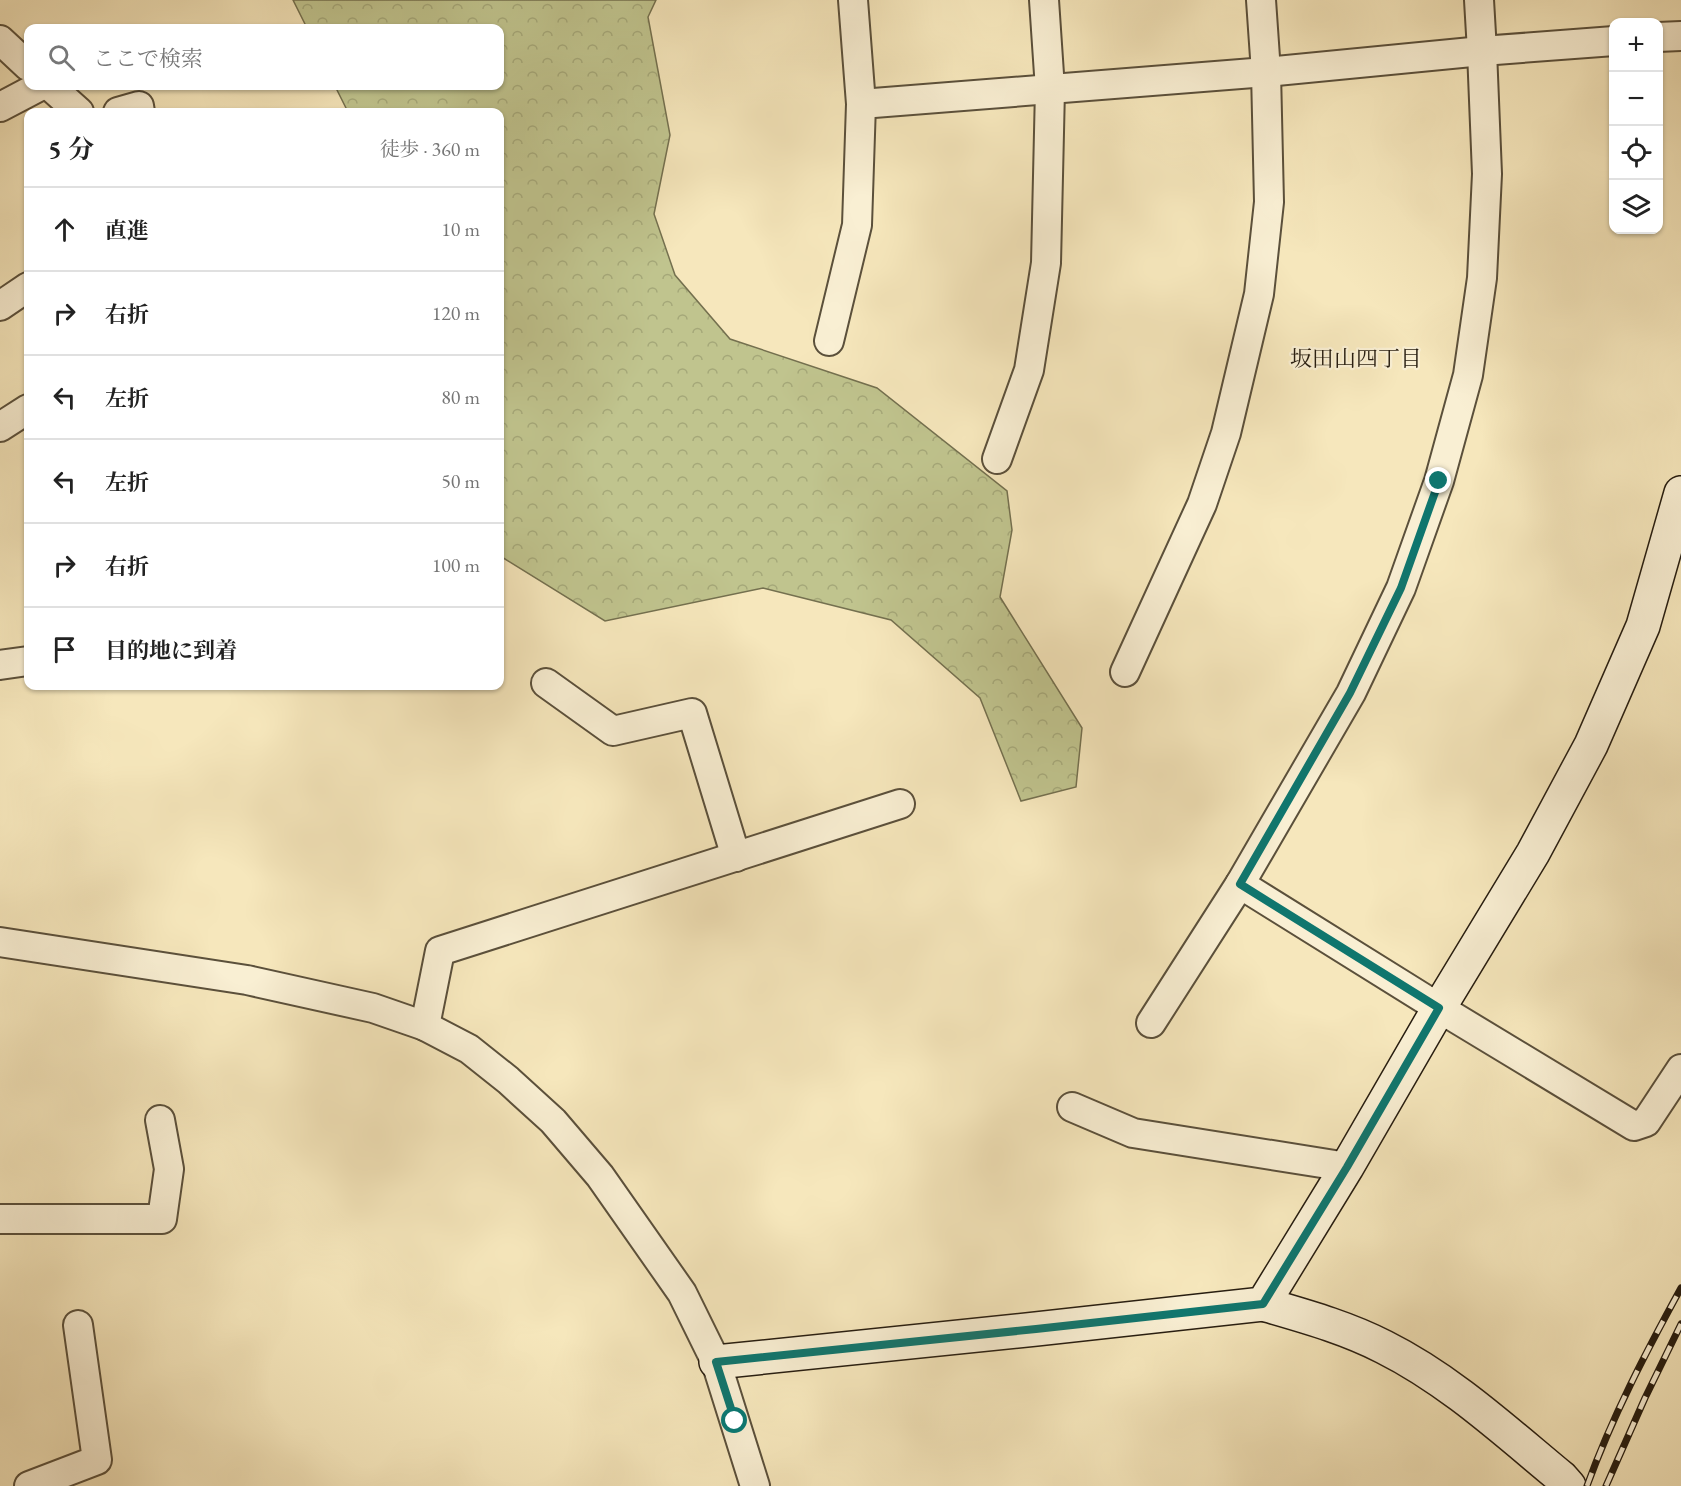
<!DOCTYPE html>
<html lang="ja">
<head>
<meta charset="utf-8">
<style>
  body { margin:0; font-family:"EB Garamond","Noto Serif JP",serif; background:#f6f6f6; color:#222 }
  .controls { position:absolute; right:18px; top:18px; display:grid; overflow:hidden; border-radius:12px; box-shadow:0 2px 4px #0004 }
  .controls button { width:54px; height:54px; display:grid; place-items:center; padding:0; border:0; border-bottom:2px solid #e0e0e0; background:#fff; color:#222; font:30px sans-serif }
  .stop { position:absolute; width:18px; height:18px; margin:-14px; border:4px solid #0f766e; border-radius:50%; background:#fff }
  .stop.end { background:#0f766e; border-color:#fff; box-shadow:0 2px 6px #0008 }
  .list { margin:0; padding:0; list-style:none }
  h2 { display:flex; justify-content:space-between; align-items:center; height:78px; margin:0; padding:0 24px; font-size:26px }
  h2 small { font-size:20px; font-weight:400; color:#767676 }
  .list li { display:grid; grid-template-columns:39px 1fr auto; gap:18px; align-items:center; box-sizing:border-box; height:84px; padding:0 24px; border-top:2px solid #e0e0e0 }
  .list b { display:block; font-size:22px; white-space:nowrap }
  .list em { font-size:20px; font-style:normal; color:#767676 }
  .icon { flex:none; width:33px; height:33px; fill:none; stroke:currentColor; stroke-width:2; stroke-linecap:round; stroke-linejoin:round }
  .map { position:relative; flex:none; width:1681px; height:1486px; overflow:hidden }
  .search { position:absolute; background:#fff; box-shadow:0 2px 4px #0004; left:24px; top:24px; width:480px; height:66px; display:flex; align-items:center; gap:15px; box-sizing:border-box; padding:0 21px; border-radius:12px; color:#767676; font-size:22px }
  .panel { position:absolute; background:#fff; box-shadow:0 2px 4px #0004; left:24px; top:108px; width:480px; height:582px; border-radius:12px }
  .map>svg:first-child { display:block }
</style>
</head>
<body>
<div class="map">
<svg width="1681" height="1486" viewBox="0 0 1681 1486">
  <defs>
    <pattern id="forest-crowns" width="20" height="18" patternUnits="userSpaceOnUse" patternTransform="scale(1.5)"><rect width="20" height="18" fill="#c0c48e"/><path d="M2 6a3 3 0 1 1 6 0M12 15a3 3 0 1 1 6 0" fill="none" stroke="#a5a879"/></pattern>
  </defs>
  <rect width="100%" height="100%" fill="#f6e7bc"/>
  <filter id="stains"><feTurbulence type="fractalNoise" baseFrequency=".00333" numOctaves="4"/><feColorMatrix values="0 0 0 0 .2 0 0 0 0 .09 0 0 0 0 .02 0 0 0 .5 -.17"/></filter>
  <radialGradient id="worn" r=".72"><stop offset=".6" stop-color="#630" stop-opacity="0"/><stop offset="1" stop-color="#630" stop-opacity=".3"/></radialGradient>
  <polygon fill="url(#forest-crowns)" stroke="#74704f" stroke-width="1.5" points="293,0 656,0 648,17 670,135 654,214 675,275 730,339 877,388 1007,491 1012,530 1000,597 1082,728 1076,787 1021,801 980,698 891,620 763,588 605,621 500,556 500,112 348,112 335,86 500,86 500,28 307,28"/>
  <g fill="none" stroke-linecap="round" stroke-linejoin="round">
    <g stroke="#5b503b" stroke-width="32">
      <g id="street">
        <polyline points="1658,37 1681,36"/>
        <polyline points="0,40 28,66"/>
        <polyline points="50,86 79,112"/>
        <polyline points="861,104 1266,72 1482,51 1614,41"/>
        <polyline points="0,107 40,86"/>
        <polyline points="118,112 139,106 140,112"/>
        <polyline points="0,306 28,287"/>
        <polyline points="829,341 857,225 861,104 853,0"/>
        <polyline points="0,427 28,409"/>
        <polyline points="997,459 1029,370 1046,263 1050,89 1044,0"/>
        <polyline points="0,665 28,661"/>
        <polyline points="1125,672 1202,504 1226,433 1259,294 1269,202 1266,72 1261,0"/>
        <polyline points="546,683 613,731 692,713 736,857"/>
        <polyline points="1240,884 1439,1008 1634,1126 1646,1122 1681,1069"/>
        <polyline points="0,942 247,980 373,1008 425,1026 469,1049 508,1080 553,1121 600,1176 682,1293 716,1362 755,1486"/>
        <polyline points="1151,1023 1240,884 1351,693 1401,588 1439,481 1468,375 1482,278 1487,174 1482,51 1479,0"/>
        <polyline points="425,1026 440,951 900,804"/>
        <polyline points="1072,1107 1133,1133 1347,1167"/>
        <polyline points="0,1219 162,1219 169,1169 160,1120"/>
        <polyline points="29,1486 97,1460 78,1325"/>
      </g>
    </g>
    <g stroke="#271d10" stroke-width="36">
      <g id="secondary">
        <path d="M 1263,1304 C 1304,1316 1345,1327 1384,1347 C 1450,1380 1505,1431 1562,1478 L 1569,1486"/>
        <polyline points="716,1362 1036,1329 1263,1304 1347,1167 1439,1008 1533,853 1591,745 1643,626 1681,493"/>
      </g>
    </g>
    <use href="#street" stroke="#f9efd3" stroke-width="28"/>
    <use href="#secondary" stroke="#f9efd3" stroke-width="33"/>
    <g stroke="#271d10" stroke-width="7">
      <g id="rail">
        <path d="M 1587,1486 C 1612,1417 1646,1352 1681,1288"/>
        <polyline points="1606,1486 1645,1398 1681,1324"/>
      </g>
    </g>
    <use href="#rail" stroke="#f9efd3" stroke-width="4.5" stroke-dasharray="14" stroke-linecap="butt"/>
  </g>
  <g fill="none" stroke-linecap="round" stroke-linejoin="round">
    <polyline stroke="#0f766e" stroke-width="8" points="735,1421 716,1362 1036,1329 1263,1304 1347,1167 1439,1008 1240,884 1350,693 1401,588 1439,481"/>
  </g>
  <g text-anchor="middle" stroke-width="4.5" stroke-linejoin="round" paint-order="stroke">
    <g font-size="22" fill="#271d10" stroke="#f9efd3">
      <text x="1356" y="366">坂田山四丁目</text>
    </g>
  </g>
  <rect width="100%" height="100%" filter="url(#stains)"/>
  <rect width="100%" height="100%" fill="url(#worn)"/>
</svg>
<div class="controls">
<button>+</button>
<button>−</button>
<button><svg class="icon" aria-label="locate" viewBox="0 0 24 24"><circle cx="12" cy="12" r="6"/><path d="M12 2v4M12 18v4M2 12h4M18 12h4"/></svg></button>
<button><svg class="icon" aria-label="layers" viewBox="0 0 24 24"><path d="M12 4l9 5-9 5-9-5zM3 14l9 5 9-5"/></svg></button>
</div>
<div class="stop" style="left:735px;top:1421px"></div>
<div class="stop end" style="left:1439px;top:481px"></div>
<div class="search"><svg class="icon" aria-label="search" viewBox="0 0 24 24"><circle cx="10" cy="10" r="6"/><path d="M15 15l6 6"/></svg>ここで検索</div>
<section class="panel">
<h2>5 分<small>徒歩 · 360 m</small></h2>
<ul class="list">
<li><svg class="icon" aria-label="ahead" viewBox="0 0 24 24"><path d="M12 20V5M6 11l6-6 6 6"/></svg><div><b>直進</b></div><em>10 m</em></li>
<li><svg class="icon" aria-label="right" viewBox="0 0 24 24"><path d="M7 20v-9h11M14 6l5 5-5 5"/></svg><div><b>右折</b></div><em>120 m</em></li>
<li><svg class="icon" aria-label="left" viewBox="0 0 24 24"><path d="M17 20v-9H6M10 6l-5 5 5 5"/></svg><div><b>左折</b></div><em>80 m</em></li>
<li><svg class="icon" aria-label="left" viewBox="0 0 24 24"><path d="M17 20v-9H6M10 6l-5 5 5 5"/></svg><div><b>左折</b></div><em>50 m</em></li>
<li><svg class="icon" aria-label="right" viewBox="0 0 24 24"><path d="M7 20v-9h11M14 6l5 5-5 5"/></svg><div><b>右折</b></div><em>100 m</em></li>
<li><svg class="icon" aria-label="arrive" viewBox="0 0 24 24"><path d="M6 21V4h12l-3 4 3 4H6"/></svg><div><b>目的地に到着</b></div></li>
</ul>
</section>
</div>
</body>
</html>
